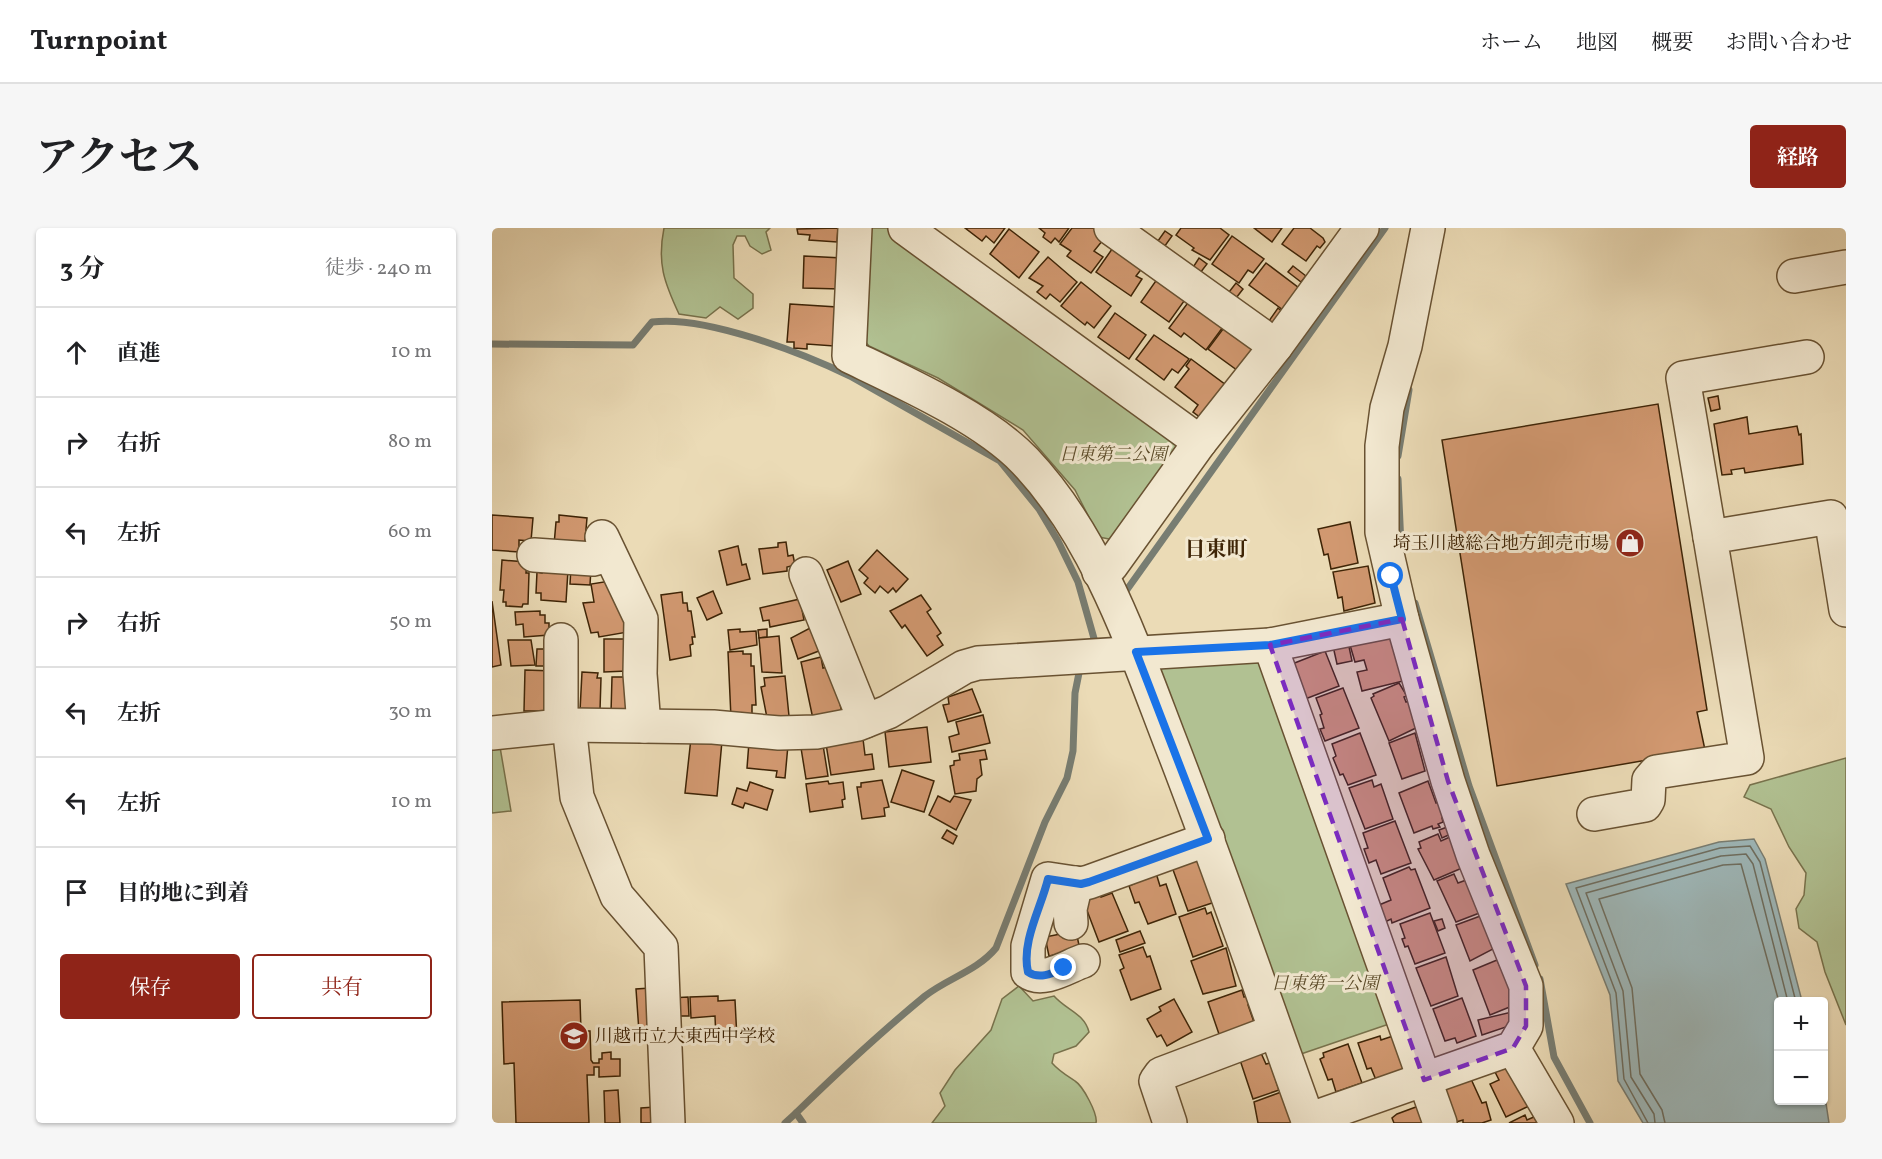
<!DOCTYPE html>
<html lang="ja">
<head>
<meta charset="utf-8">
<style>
  body { margin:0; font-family:Vollkorn,"Noto Serif JP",serif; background:#f6f6f6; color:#202124 }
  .controls { position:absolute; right:18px; bottom:18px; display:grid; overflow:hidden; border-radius:6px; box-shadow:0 2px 4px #0004 }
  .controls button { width:54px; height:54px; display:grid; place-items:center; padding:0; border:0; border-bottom:2px solid #e0e0e0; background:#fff; color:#202124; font:30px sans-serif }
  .stop { position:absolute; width:18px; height:18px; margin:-14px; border:4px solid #1a73e8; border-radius:50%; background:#fff }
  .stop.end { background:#1a73e8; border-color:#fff; box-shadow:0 2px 6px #0008 }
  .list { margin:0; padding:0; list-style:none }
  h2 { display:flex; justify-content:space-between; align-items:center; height:78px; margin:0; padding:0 24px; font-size:26px }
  h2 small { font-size:20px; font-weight:400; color:#757577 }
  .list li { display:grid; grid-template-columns:39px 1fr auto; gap:18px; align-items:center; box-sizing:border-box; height:90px; padding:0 24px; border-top:2px solid #e0e0e0 }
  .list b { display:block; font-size:22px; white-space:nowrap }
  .list em { font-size:20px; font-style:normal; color:#757577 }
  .actions { display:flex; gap:12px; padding:18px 24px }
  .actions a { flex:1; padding:14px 0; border:2px solid #8f2418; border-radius:6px; text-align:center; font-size:21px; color:#8f2418 }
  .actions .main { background:#8f2418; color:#fff }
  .icon { flex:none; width:33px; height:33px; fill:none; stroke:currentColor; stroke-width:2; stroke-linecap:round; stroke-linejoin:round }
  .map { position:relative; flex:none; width:1354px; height:895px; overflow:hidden; border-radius:6px }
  header { display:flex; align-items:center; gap:36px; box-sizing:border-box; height:84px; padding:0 30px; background:#fff; border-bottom:2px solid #e0e0e0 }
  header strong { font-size:28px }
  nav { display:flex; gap:33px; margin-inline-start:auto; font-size:21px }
  .intro { display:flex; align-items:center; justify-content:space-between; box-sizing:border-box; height:144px; padding:0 36px }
  h1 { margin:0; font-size:42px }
  .button { padding:15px 27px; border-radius:6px; background:#8f2418; color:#fff; font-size:21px; font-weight:700 }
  main { display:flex; gap:36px; padding:0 36px }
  aside { flex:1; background:#fff; border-radius:6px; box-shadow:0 2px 4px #0004 }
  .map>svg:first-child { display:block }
</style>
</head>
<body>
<header>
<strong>Turnpoint</strong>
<nav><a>ホーム</a><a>地図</a><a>概要</a><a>お問い合わせ</a></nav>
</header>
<div class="intro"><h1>アクセス</h1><a class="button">経路</a></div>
<main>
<aside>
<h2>3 分<small>徒歩 · 240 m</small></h2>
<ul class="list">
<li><svg class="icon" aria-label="ahead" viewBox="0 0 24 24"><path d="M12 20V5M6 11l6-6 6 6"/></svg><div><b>直進</b></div><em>10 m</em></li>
<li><svg class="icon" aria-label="right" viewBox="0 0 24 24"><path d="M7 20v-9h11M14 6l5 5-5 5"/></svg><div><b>右折</b></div><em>80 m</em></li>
<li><svg class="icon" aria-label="left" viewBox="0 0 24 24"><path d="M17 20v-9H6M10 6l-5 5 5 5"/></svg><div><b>左折</b></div><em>60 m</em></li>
<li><svg class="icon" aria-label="right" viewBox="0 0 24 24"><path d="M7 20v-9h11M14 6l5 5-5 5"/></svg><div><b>右折</b></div><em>50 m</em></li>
<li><svg class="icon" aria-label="left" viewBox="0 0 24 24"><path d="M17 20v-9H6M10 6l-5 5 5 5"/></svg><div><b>左折</b></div><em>30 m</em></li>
<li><svg class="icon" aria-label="left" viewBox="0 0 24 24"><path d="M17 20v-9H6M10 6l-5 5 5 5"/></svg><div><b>左折</b></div><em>10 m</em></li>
<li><svg class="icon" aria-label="arrive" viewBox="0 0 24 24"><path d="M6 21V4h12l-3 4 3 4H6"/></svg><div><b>目的地に到着</b></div></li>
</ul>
<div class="actions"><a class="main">保存</a><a>共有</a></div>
</aside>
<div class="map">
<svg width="1354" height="895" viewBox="0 0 1354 895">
  <rect width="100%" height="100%" fill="#ebdbb6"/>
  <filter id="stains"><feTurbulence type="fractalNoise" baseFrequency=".00333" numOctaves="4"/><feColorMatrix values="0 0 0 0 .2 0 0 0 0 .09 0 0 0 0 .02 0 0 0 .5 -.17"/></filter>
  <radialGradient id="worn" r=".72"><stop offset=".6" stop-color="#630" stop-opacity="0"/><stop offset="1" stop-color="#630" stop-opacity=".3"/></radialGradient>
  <g fill="#b1c192" stroke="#78724c" stroke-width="1.5">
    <path d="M 172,0 L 278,0 L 274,4 L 279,22 L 270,26 L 258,18 L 253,8 L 245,8 L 241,17 L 242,50 L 261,66 L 261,80 L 246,91 L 228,79 L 214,90 L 187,86 C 172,54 165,35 172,0 Z"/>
    <polygon points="375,0 402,0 691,219 622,312 607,309 583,262 531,202 446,150 377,118 369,109"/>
    <polygon points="763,431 772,440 900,795 806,827 668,444 673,435"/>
    <polygon points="8,519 19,583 0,585 0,520"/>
    <polygon points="1354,530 1354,797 1333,744 1325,714 1307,700 1304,681 1312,667 1314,645 1297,619 1279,581 1252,569 1258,557"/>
    <path d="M 527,758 L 541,773 L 562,768 C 574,782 592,785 597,804 L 584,818 L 562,826 L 560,835 C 567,843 574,847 583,853 C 591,858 606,886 604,895 L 440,895 L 453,878 L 448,865 L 463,842 L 499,802 L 510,771 Z"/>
  </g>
  <polygon fill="#9eb8ba" stroke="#787d72" stroke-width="1.5" points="1262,611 1273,631 1310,773 1286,774 1286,872 1332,872 1332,862 1337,895 1151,895 1126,853 1118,767 1074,656 1227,614"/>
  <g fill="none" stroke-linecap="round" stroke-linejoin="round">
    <g stroke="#6e6e60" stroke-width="1.5">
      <polyline points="1156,895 1132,851 1124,765 1084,660 1228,620 1258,618 1268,634 1304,774"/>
      <polyline points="1163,895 1162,886 1139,849 1131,763 1094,665 1229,628 1254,626 1261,636 1296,774"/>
      <polyline points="1173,895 1170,882 1148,846 1140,760 1107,671 1231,637 1249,636 1287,774"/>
    </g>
    <g stroke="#787d72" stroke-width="7">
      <path d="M 0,116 L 141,117 L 160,94 C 213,87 310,125 358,148 L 508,233 L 547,281 L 566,313 L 586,354 L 603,414"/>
      <polyline points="906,228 917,162"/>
      <polyline points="906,251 909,318"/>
      <polyline points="634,363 893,0"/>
      <polyline points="923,375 977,558 1043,737"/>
      <polyline points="1048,751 1062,829 1098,895"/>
      <polyline points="293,895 304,885"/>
      <path d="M 311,895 L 304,885 C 345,845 388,805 433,768 C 456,750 485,743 504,720 L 553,594 L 575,550 L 581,523 L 583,465 L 587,445"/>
    </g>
  </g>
  <g fill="#d19870" stroke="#3e2406" stroke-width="1.5">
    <polygon points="346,0 345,14 317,12 318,7 306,6 305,1"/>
    <polygon points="473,0 513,0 502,15 494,8 490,13"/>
    <polygon points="547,0 577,0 567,14 563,10 559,15 551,9 553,5"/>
    <polygon points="580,0 603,0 611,12 602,23 611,29 599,45 575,28 579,23 568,16"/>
    <polygon points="689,0 728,0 737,7 718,32 700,22 702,20 684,7"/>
    <polygon points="762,0 790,0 780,14"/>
    <polygon points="802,0 818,0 831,10 833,14 828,20 825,18 814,33 790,16"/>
    <polygon points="517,1 547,24 527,50 498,26"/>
    <polygon points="673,3 680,8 670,22 663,17"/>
    <polygon points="740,8 772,31 761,45 756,42 747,55 720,36"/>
    <polygon points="625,14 651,39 644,48 650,51 639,68 604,44"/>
    <polygon points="312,28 350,30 348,61 311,60"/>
    <polygon points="556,29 585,54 568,74 558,66 554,71 545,64 551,58 537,50"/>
    <polygon points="707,30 715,36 705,49 698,44"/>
    <polygon points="774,35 807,60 791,82 757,57"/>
    <polygon points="801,38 814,48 809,54 796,44"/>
    <polygon points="668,47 695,69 677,94 649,74"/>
    <polygon points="589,54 619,78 602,100 595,94 593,97 569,78"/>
    <polygon points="744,55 751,61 741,74 734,68"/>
    <polygon points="698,72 734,95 714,122 692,105 689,109 677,100"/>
    <polygon points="298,76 345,79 342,118 315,116 315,121 302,120 302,114 295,114"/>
    <polygon points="786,80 793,86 784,98 777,93"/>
    <polygon points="623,85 654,107 637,131 606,109"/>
    <polygon points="734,97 765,123 749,145 716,121"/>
    <polygon points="662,107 697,131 686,145 680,141 672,152 644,131"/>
    <polygon points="699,131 738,160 713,193 701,184 706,177 683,159 697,141 694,138"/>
    <polygon points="1226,168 1228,181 1219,183 1216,170"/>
    <polygon points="1166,176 1215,482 1205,484 1213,522 1005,558 950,212"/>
    <polygon points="1255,189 1257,206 1305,198 1307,207 1309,206 1311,236 1253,245 1252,240 1239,242 1240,246 1230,247 1222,196"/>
    <polygon points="0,287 41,290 39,313 27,312 27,324 0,322"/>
    <polygon points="67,287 95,290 92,324 62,317 64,294 67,294"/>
    <polygon points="858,294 866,335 839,341 836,326 832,327 826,301"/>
    <polygon points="294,314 296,328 301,327 303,337 295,339 295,343 271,346 267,321 286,319 286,315"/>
    <polygon points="246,318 250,337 254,336 258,351 235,357 227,323"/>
    <polygon points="385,322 416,351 404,364 401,360 396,365 388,358 383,365 372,355 376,350 367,342"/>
    <polygon points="10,332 35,334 34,345 37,345 36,376 31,376 30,379 14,378 14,374 11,374 12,362 8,362"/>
    <polygon points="356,333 369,366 349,374 335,342"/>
    <polygon points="876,338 883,375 852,383 850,369 846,370 841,344"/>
    <polygon points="79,339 99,340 98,357 78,356"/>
    <polygon points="50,341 76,342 74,374 49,372 49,365 44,365 45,344 50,345"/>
    <polygon points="118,353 132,378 136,404 107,409 106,404 99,405 91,375 102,374 99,356"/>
    <polygon points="221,363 230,385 215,392 205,370"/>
    <polygon points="190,364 191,375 195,375 196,383 199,383 203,409 200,409 201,416 198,417 199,428 178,432 169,367"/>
    <polygon points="429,367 439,381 435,384 449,405 445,408 451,417 435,428 413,397 410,400 398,383"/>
    <polygon points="308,371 312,392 278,399 277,392 271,393 268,380"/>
    <polygon points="0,373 9,437 0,439"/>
    <polygon points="48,383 48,387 53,387 53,395 57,395 57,407 32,409 31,396 24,397 23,384"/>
    <polygon points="320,399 332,421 306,431 299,410"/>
    <polygon points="248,401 248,404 264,403 265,417 238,422 236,402"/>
    <polygon points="275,401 275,409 267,410 266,402"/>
    <polygon points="287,408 290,445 270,444 267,410"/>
    <polygon points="898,409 911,453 870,463 865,444 875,442 872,432 863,434 858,417"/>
    <polygon points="112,411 140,411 135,443 112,444"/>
    <polygon points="16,412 39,412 43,437 19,438"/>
    <polygon points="856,414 860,433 845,436 841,418"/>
    <polygon points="45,421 61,421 61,438 44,438"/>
    <polygon points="251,423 251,426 259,426 259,438 262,438 264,477 260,477 260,489 239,490 236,424"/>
    <polygon points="833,423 847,458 808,473 795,438"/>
    <polygon points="329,429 331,440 340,438 350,485 321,491 309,434"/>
    <polygon points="33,442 62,443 60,483 32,483"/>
    <polygon points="90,444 106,445 105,450 109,450 108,482 88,483"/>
    <polygon points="293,448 297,488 275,490 269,459 273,458 272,450"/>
    <polygon points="120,449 135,449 138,485 119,485"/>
    <polygon points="907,455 915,468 912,469 914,474 920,472 926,499 897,513 879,470 882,468 881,466"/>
    <polygon points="851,460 867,500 833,513 828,501 832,500 828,487 830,486 824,470"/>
    <polygon points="480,461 489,484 456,494 451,477 457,476 456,469"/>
    <polygon points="491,487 498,515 460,524 457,509 467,506 464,494"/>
    <polygon points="435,499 439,534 397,539 393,504"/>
    <polygon points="868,505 884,547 856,557 851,546 848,547 841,530 844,528 840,516"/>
    <polygon points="923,505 933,543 910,551 897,515"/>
    <polygon points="199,510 230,513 225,568 193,565"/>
    <polygon points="371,511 373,527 380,526 382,541 339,547 334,516"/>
    <polygon points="257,514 296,517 293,550 284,549 285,543 255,540"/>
    <polygon points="331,517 336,548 314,551 309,520"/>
    <polygon points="493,522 495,531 488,532 490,547 485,551 484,563 463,566 458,538 462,537 462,533 468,532 467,526"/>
    <polygon points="410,542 442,553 432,584 399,574"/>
    <polygon points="390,552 397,579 392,580 393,588 370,591 365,559 369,559 369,555"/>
    <polygon points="880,552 882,559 889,556 901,591 873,601 857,560"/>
    <polygon points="336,553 337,556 351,554 353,571 350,572 351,579 318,584 314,556"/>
    <polygon points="936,553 944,575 949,573 955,588 950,590 951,594 946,596 948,599 941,601 940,598 922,605 907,565"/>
    <polygon points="258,554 281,562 275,582 253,575 251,580 240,576 245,560 255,563"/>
    <polygon points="446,568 458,574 462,568 479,572 464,602 437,587"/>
    <polygon points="903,593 919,635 889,646 884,632 877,635 872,621 876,620 871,605"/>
    <polygon points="958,598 961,605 950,610 947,602"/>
    <polygon points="455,602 465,608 461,616 450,610"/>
    <polygon points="946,606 949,613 960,608 970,640 942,652 926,621 929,620 927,614"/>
    <polygon points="710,629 726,673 696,683 680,639"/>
    <polygon points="917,639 919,642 923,641 938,680 900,695 899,691 893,694 887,677 899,672 891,650"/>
    <polygon points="664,645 668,658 674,656 684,686 656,696 647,674 643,675 637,658"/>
    <polygon points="962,646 966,655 977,651 990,684 964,694 945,653"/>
    <polygon points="620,665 636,703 607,714 591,672 607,666 609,669"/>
    <polygon points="713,680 715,686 719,684 731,718 701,729 687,689"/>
    <polygon points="938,685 953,725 923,736 916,718 913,719 910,711 913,710 908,696"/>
    <polygon points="991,687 1003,720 978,733 964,697"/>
    <polygon points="950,691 953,700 946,703 942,693"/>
    <polygon points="584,703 588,722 557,728 553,709"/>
    <polygon points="648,703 653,715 628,724 624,712"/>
    <polygon points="651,719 655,729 658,728 669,761 639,772 628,742 632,740 627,727"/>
    <polygon points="734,720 744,758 711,766 699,733"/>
    <polygon points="954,729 966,768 939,778 924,740"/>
    <polygon points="1005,732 1025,776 998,787 981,742"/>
    <polygon points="158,760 160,803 147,804 144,761"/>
    <polygon points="750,762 752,769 758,767 760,775 756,777 763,797 728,809 716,774"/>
    <polygon points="226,768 226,773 243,772 245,811 224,813 223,788 199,790 198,769"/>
    <polygon points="196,769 197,788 180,788 179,770"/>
    <polygon points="970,770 984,808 965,815 963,810 953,813 941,781"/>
    <polygon points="682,771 700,804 675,818 669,807 665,809 655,791 669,783 667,779"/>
    <polygon points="88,772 89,803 98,803 99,832 101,835 107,835 107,831 110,831 110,825 119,824 119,831 128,831 128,848 107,849 107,839 102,839 102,847 95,847 97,895 24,895 22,835 12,836 10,774"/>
    <polygon points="1024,783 1017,798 990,807 986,792"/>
    <polygon points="904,807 916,841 884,852 879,840 875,841 866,815 888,808 889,812"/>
    <polygon points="856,816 870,855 844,864 840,851 836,852 828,831 832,829 831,825"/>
    <polygon points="769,825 774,836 778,835 787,862 761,871 748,832"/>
    <polygon points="1015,839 1037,878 1014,889 998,856 1007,852 1003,844"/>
    <polygon points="979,851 990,875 994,874 999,892 990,895 971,895 971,892 964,894 953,860"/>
    <polygon points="126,862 128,895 113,895 112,863"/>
    <polygon points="792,863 804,895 766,895 762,874"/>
    <polygon points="932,876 938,895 902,895 900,890 905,886"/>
    <polygon points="163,879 164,895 149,895 149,880"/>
    <polygon points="1033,887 1035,892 1044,888 1047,895 1017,895"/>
  </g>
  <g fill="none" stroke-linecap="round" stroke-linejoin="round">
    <g stroke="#695232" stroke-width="36">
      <g id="minor">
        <path d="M 363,0 L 357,128 C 411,154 492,190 533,233 C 605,309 641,417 678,513 C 727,639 771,768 817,895"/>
        <polyline points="413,0 708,214"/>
        <polyline points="619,0 784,118"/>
        <polyline points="1302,48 1354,39"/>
        <polyline points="110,309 149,391 148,446 152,498"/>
        <polyline points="1218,309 1191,150 1315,129"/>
        <polyline points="42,327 101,331 116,327"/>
        <polyline points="607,344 619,338 708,214 784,118 870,0"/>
        <polyline points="314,346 373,493"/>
        <polyline points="778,417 948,895"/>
        <polyline points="77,497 85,569 125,668 169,719 176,895"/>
        <polyline points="69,498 69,412"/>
        <polyline points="0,505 77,497 221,499 287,505 324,504 366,496 396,484 472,439 486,435 778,417 910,391"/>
        <polyline points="1102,586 1153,577 1156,572 1157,552 1164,544 1255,530 1218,309 1339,289 1354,382"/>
        <polyline points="579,695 578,681 584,655"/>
        <path d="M 591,733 C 576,738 551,755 536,744 L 536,718 L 556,651 L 589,656 L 597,654 L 716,611"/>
        <polyline points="1021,820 1065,895"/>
        <polyline points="816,892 1021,820 1034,798 1034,758 981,627 956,553 910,391 890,304 890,218 895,180 913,118 936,0"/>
        <polyline points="678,895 664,853 669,846 783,803"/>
      </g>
    </g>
    <use href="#minor" stroke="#f2e8d0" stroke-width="33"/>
  </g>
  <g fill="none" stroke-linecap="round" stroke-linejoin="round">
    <path stroke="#1a73e8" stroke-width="8" d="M 572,740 C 561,745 548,752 536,744 C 529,714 549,680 556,651 L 589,656 L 597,654 L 716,611 L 644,424 L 778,417 L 910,391 L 899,348"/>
  </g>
  <path fill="#7b2cbf" fill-opacity="0.2" stroke="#7b2cbf" stroke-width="4.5" stroke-dasharray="12 8" stroke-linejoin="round" d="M 910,391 L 956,553 L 1034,758 L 1034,798 L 1021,820 L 932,852 L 778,417 Z"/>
  <defs>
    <g id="shop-disc" transform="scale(1.5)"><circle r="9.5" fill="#8f2418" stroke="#f2e8d0"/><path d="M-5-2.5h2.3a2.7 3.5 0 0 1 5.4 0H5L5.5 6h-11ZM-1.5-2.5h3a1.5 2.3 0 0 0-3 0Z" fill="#fff"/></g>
    <g id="school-disc" transform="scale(1.5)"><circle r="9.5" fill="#8f2418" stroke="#f2e8d0"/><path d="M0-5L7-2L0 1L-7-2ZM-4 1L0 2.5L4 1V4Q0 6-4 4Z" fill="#fff"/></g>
  </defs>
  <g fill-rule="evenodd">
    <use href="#shop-disc" x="1138" y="315"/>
    <use href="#school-disc" x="82" y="808"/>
  </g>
  <g text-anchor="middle" stroke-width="6" stroke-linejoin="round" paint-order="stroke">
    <g font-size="18" font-style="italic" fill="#5b4b29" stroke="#f2e8d0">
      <text x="621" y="232">日東第二公園</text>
      <text x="833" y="761">日東第一公園</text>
    </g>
    <g font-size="18" fill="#3e2406" stroke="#f2e8d0" text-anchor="end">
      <text x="1117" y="321">埼玉川越総合地方卸売市場</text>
      <text x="103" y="814" text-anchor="start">川越市立大東西中学校</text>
    </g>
    <g font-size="21" font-weight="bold" fill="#3e2406" stroke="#f2e8d0">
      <text x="724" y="328">日東町</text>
    </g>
  </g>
  <rect width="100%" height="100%" filter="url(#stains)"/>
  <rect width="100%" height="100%" fill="url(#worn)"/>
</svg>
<div class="controls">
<button>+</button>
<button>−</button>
</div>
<div class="stop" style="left:899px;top:348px"></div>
<div class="stop end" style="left:572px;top:740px"></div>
</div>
</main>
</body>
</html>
